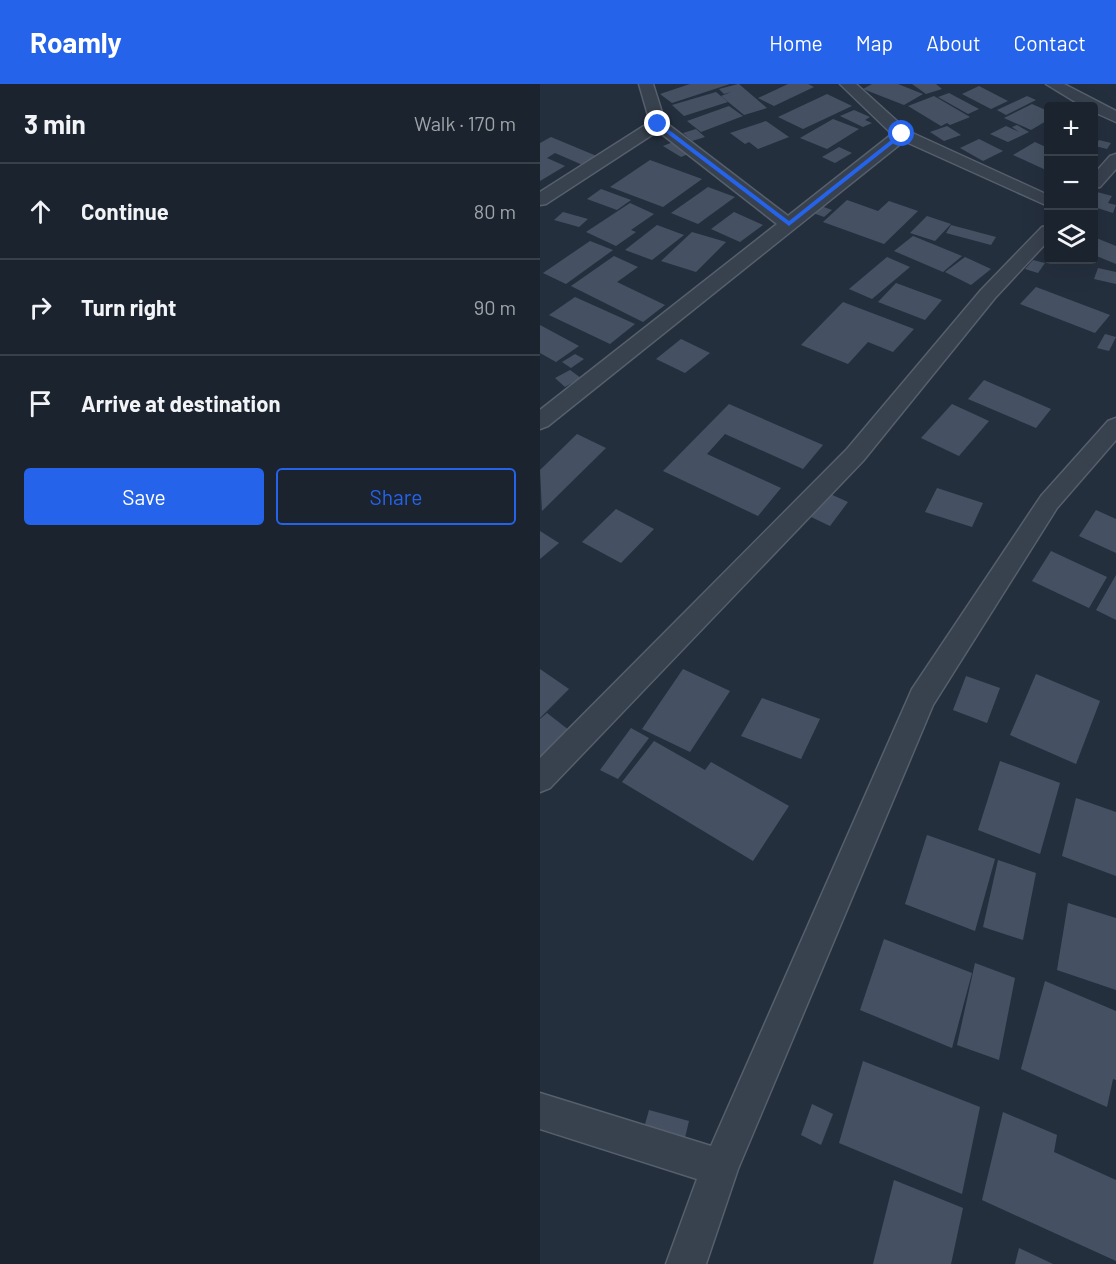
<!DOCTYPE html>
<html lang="en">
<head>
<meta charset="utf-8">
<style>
  body { margin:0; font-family:Barlow,sans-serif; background:#282f3a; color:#f1f3f6 }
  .controls { position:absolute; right:18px; top:18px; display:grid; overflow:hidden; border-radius:6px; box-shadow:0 6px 24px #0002 }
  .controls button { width:54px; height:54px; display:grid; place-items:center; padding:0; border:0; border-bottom:2px solid #39404a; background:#1b232e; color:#f1f3f6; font:30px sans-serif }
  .stop { position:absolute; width:18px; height:18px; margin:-14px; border:4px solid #2563eb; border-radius:50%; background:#fff }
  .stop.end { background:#2563eb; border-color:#fff; box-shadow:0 2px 6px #0008 }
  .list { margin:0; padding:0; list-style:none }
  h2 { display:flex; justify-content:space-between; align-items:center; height:78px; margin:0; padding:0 24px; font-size:26px }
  h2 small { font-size:20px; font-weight:400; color:#a0a4aa }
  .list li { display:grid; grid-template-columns:39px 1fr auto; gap:18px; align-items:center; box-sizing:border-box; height:96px; padding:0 24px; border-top:2px solid #39404a }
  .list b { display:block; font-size:22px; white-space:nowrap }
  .list em { font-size:20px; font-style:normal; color:#a0a4aa }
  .actions { display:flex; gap:12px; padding:18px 24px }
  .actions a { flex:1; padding:14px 0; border:2px solid #2563eb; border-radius:6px; text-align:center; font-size:21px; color:#2563eb }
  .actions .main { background:#2563eb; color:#fff }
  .icon { flex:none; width:33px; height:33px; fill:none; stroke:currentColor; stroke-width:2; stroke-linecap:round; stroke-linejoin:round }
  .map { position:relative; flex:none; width:576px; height:1180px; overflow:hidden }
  header { display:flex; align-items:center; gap:36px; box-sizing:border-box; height:84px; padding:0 30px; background:#2563eb; color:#fff }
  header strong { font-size:28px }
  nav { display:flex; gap:33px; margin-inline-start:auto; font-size:21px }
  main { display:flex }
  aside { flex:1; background:#1b232e }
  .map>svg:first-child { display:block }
</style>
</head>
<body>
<header>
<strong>Roamly</strong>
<nav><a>Home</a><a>Map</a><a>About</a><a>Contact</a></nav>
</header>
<main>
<aside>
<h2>3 min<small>Walk · 170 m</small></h2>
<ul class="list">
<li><svg class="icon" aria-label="ahead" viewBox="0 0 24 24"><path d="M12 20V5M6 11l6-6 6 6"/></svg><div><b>Continue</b></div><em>80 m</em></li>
<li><svg class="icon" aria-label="right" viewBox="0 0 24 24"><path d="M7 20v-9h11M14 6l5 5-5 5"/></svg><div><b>Turn right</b></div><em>90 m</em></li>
<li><svg class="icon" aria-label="arrive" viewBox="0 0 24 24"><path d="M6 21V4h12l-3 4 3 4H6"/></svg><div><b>Arrive at destination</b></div></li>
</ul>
<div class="actions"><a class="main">Save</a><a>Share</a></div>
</aside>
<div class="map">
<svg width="576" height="1180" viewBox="0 0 576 1180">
  <rect width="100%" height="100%" fill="#242f3e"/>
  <g fill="#455162">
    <polygon points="150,0 190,0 132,19 120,10"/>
    <polygon points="198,0 199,0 227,24 204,31 181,12 191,8 184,10 179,5"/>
    <polygon points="248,0 268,0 274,3 234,22 218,14"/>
    <polygon points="332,0 358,0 383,10 364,21 323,5"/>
    <polygon points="372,0 396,0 402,5 386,10"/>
    <polygon points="439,2 468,17 451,25 422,10"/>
    <polygon points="176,8 188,18 144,32 132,21"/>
    <polygon points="409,9 439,25 428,30 398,13"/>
    <polygon points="287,10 312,22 263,45 238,33"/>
    <polygon points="394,12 430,33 410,41 407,39 401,42 368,22"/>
    <polygon points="487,12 496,16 466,31 457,26"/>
    <polygon points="492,20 508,27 508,36 491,46 464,34"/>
    <polygon points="189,22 203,32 161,48 147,37"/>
    <polygon points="314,26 330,33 325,36 332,39 323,43 300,32"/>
    <polygon points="293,35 319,45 287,65 260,54"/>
    <polygon points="226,37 249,53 218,65 209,58 205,60 190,49"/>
    <polygon points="477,41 489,48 468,58 450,50 466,42 479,48 472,43"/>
    <polygon points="407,42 421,51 404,57 390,48"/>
    <polygon points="156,45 165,53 152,57 143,49"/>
    <polygon points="11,53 59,73 45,82 15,69 7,74 25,82 0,97 0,59"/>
    <polygon points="439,55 463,67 443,77 420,64"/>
    <polygon points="559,56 571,59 567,65 555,62"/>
    <polygon points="133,58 151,69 141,73 123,62"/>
    <polygon points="495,58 508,64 508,87 473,71"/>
    <polygon points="299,63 312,69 295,79 282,73"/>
    <polygon points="110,76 162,95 123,123 70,103"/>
    <polygon points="168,103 195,113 158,140 131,129"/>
    <polygon points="61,105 91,116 77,126 47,115"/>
    <polygon points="557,108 572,112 568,119 576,121 573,129 554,123 554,114"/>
    <polygon points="307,116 338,127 349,117 378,127 344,160 283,138"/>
    <polygon points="90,119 114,130 91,146 96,148 76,162 46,148"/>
    <polygon points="281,122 292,126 284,133 273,129"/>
    <polygon points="23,128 48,135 39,143 14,136"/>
    <polygon points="194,128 223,141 200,158 171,145"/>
    <polygon points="387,132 411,140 395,157 370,149"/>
    <polygon points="117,141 144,151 112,176 85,166"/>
    <polygon points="411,141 456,153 451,161 406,149"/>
    <polygon points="152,148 186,158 156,188 121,177"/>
    <polygon points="373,152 422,172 403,188 354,167"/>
    <polygon points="554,153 576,162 576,180 554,171"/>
    <polygon points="50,157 73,166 26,200 3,189"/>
    <polygon points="74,172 98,183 77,198 125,221 103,238 31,202"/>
    <polygon points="347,173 370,183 332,215 309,205"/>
    <polygon points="425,173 451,185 431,201 405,188"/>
    <polygon points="493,176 505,179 498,189 485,185"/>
    <polygon points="558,184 576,188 576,200 554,195"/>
    <polygon points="356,199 402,216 385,236 338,218"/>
    <polygon points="496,203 570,231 555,249 480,220"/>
    <polygon points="35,213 95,240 70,260 9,231"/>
    <polygon points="303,218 374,245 353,268 328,258 308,280 261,261"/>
    <polygon points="0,241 39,262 16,278 0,269"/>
    <polygon points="565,250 576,253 569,267 557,264"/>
    <polygon points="141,255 170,269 145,289 116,275"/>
    <polygon points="35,270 44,275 31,284 22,278"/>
    <polygon points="30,286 41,294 25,303 15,294"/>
    <polygon points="444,296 511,325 496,344 428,315"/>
    <polygon points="189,320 283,361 263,385 185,350 167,370 241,404 218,432 123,387"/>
    <polygon points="412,320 449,337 419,372 381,354"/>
    <polygon points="37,350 66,364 2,427 0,386"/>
    <polygon points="397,404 443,419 432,443 385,428"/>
    <polygon points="288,409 308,418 290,442 269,432"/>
    <polygon points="76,425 114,445 81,479 42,458"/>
    <polygon points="556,426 576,435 576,469 539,452"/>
    <polygon points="0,447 19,459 0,475"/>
    <polygon points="511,467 567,493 549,524 492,497"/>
    <polygon points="576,491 576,536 556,526"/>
    <polygon points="0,585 29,605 0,634"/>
    <polygon points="143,585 190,607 150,668 102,645"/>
    <polygon points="496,590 560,617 536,680 470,651"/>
    <polygon points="426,592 460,604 447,639 413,626"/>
    <polygon points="222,614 280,635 261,675 201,652"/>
    <polygon points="7,629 34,650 0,683 0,635"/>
    <polygon points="91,644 109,654 78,695 60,686"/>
    <polygon points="114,657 165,686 171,678 249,722 213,777 82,698"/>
    <polygon points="460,677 520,699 500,770 438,746"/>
    <polygon points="536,714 576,728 576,792 522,772"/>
    <polygon points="387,751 455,775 435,847 365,820"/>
    <polygon points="458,776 496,789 483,856 443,843"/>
    <polygon points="528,819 576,834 576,906 517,886"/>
    <polygon points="344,855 432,889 412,964 320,926"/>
    <polygon points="435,879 475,894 459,976 417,961"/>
    <polygon points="505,897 576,927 576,996 573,995 567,1023 481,985"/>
    <polygon points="323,977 440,1023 422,1110 299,1059"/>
    <polygon points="272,1020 293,1030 281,1061 261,1051"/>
    <polygon points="109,1026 149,1037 143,1062 102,1051"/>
    <polygon points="463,1028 517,1051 514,1068 576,1096 576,1177 442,1116"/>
    <polygon points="354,1096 423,1124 411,1180 333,1180"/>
    <polygon points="479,1164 513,1180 475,1180"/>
  </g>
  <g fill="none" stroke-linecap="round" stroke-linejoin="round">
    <g stroke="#565f6c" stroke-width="3">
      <g id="minor">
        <polygon points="99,0 113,0 125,38 248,132 352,50 300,0 316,0 368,47 508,111 508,122 364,57 8,342 0,345 0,326 237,140 118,47 6,120 0,121 0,108 110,38"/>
        <polygon points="506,0 524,0 576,27 576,38 554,28 554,22 542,22"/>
        <polygon points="576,70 576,85 560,103 554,104 554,90 570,72"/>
        <polygon points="508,142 508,157 455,214 323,377 10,704 0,708 0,674 307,365 441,206 502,143"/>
        <polygon points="576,334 576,356 517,424 393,621 198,1085 166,1180 126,1180 157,1095 0,1045 0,1009 171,1062 372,605 501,412 568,337"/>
      </g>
    </g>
    <use href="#minor" fill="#38414e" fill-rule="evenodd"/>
  </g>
  <polygon fill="#2563eb" points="116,39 120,39 249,137 360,49 365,50 249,142 116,41"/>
</svg>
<div class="controls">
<button>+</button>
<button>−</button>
<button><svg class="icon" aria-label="layers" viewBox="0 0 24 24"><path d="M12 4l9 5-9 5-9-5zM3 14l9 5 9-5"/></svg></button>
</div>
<div class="stop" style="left:362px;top:50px"></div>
<div class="stop end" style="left:118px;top:40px"></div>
</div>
</main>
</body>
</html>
